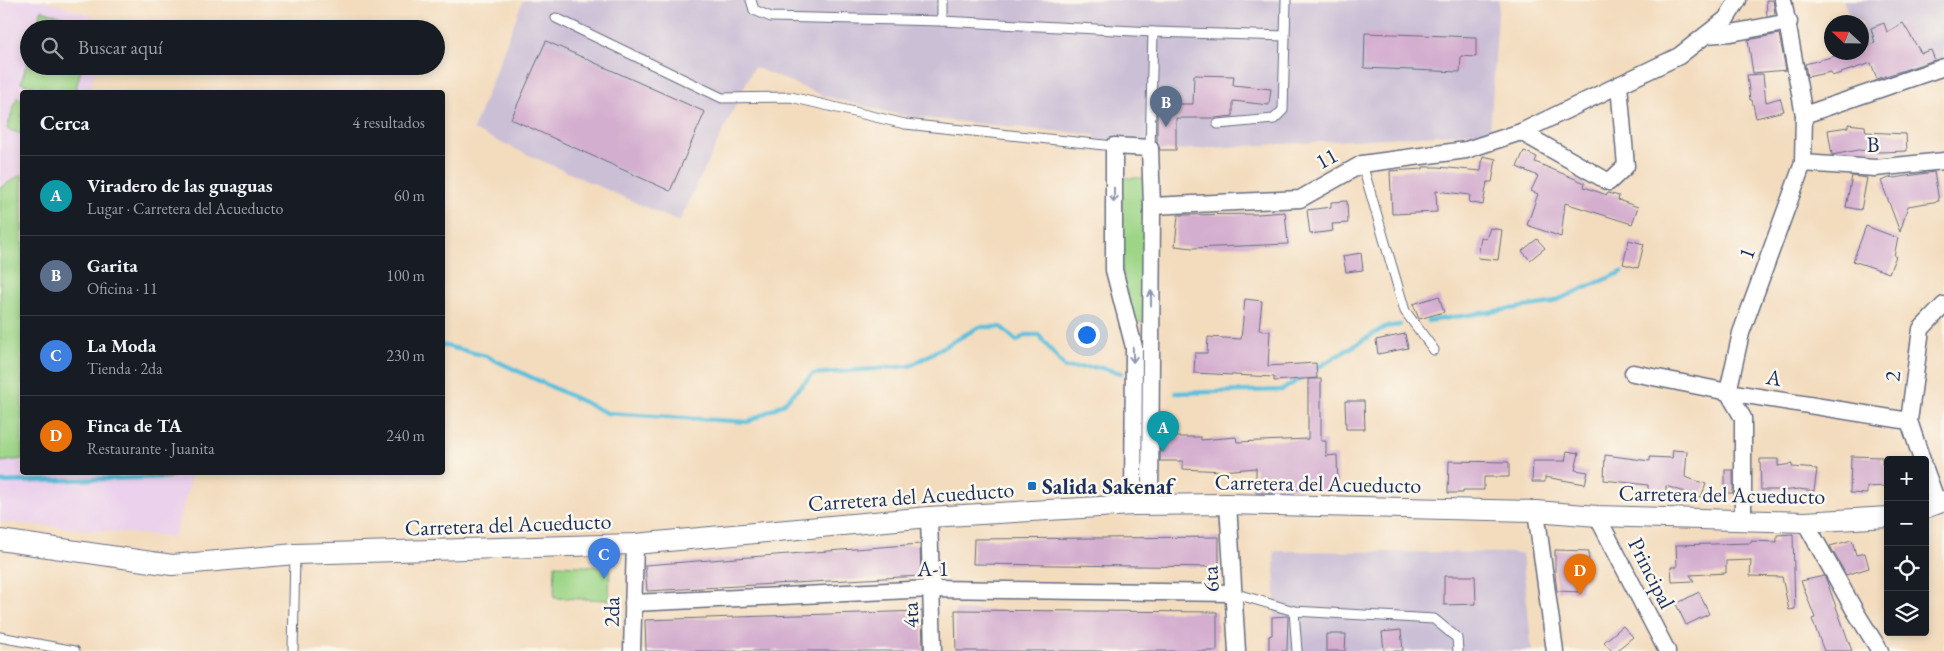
<!DOCTYPE html>
<html lang="es">
<head>
<meta charset="utf-8">
<style>
  body { margin:0; font-family:"EB Garamond",serif; background:#242831; color:#f1f3f6 }
  .controls { position:absolute; right:15px; bottom:15px; display:grid; overflow:hidden; border-radius:5px; box-shadow:0 2px 8px #0003 }
  .controls button { width:45px; height:45px; display:grid; place-items:center; padding:0; border:0; border-bottom:1px solid #363941; background:#171b24; color:#f1f3f6; font:25px sans-serif }
  .compass { position:absolute; left:1824px; top:15px; width:45px; height:45px; border-radius:50%; background:#171b24; box-shadow:0 2px 8px #0003; rotate:292deg }
  .you { position:absolute; left:1086px; top:334px; width:18px; height:18px; margin:-12px; border:4px solid #fff; border-radius:50%; background:#1a73e8; box-shadow:0 0 0 8px #1a73e833 }
  .badge { display:grid; place-items:center; width:32px; height:32px; border-radius:50%; background:#1f6fb2; color:#fff; font-size:16px; font-weight:700 }
  .pin { position:absolute; translate:-50% -41px; filter:drop-shadow(0 1px 2px #0008) }
  .pin::after { content:''; position:absolute; top:26px; width:18px; height:15px; background:inherit; clip-path:polygon(0 0,100% 0,50% 100%) }
  .list { margin:0; padding:0; list-style:none }
  h2 { display:flex; justify-content:space-between; align-items:center; height:65px; margin:0; padding:0 20px; font-size:21px }
  h2 small { font-size:16px; font-weight:400; color:#9ea1a6 }
  .list li { display:grid; grid-template-columns:32px 1fr auto; gap:15px; align-items:center; box-sizing:border-box; height:80px; padding:0 20px; border-top:1px solid #363941 }
  .list b { display:block; font-size:19px; white-space:nowrap }
  .list p { margin:0; font-size:16px; white-space:nowrap; color:#9ea1a6 }
  .list em { font-size:16px; font-style:normal; color:#9ea1a6 }
  .icon { flex:none; width:28px; height:28px; fill:none; stroke:currentColor; stroke-width:2; stroke-linecap:round; stroke-linejoin:round }
  .map { position:relative; flex:none; width:1944px; height:651px; overflow:hidden }
  .search { position:absolute; background:#171b24; box-shadow:0 2px 8px #0003; left:20px; top:20px; width:425px; height:55px; display:flex; align-items:center; gap:12px; box-sizing:border-box; padding:0 18px; border-radius:28px; color:#9ea1a6; font-size:19px }
  .panel { position:absolute; background:#171b24; box-shadow:0 2px 8px #0003; left:20px; top:90px; width:425px; height:385px; border-radius:5px }
  .map>svg:first-child { display:block }
</style>
</head>
<body>
<div class="map">
<svg width="1944" height="651" viewBox="0 0 1944 651">
  <rect width="100%" height="100%" fill="#fbf7ec"/>
  <filter id="ink" filterUnits="userSpaceOnUse"><feTurbulence type="fractalNoise" baseFrequency=".02" numOctaves="2"/><feDisplacementMap in="SourceGraphic" scale="10" xChannelSelector="R" yChannelSelector="G"/><feConvolveMatrix kernelMatrix="1 2 1 2 8 2 1 2 1" color-interpolation-filters="sRGB"/></filter>
  <filter id="wash" filterUnits="userSpaceOnUse"><feTurbulence type="fractalNoise" baseFrequency=".0096" numOctaves="4" result="noise"/><feDisplacementMap in="SourceGraphic" scale="20" xChannelSelector="R" yChannelSelector="G"/><feGaussianBlur stdDeviation="1.12" result="paint"/><feColorMatrix in="noise" values="0 0 0 0 0 0 0 0 0 0 0 0 0 0 0 0 0 1.4 0 .05"/><feComposite in="paint" operator="in"/></filter>
  <g filter="url(#wash)">
    <rect width="100%" height="100%" fill="#f3dcbe"/>
    <polygon fill="#ebd1ec" points="0,0 43,0 111,22 108,29 29,29 29,66 97,66 89,92 22,92 22,472 193,473 174,537 0,522"/>
    <g fill="#cbbfd6">
      <polygon points="523,0 1499,0 1490,132 1176,150 1095,151 1095,135 904,116 824,96 754,67 679,222 473,130"/>
      <polygon points="1843,0 1944,0 1944,60 1877,86 1862,47 1862,22 1852,22"/>
      <polygon points="1274,551 1522,553 1532,651 1276,651"/>
    </g>
    <g fill="#9dd587" stroke="#5c8272">
      <polygon points="41,10 93,25 92,29 36,29"/>
      <polygon points="29,56 29,66 82,66 75,92 56,92 21,83"/>
      <polygon points="17,97 22,99 22,134 7,129"/>
      <polygon points="22,174 22,459 0,462 0,188"/>
      <polygon points="1122,178 1146,178 1144,322 1140,323 1133,318 1121,266"/>
      <polygon points="555,565 610,567 609,600 554,598"/>
    </g>
    <g fill="none" stroke-linecap="round" stroke-linejoin="round">
      <g stroke="#5dbfdb" stroke-width="4.5">
        <polyline points="1428,321 1550,303 1622,272"/>
        <polyline points="442,345 486,356 607,413 748,422 783,404 813,374 910,366 979,327 1001,327 1017,341 1025,335 1039,335 1065,368 1098,367 1121,373"/>
        <polyline points="1312,371 1385,327 1400,325"/>
        <polyline points="1176,393 1282,390 1303,377"/>
        <polyline points="0,482 168,477 178,472"/>
      </g>
    </g>
    <g id="blocks">
      <g fill="#d4aecf">
        <polygon points="1766,0 1773,0 1775,14 1767,16"/>
        <polygon points="1884,23 1887,32 1903,23 1921,53 1931,50 1935,60 1877,79 1871,63 1832,76 1831,72 1807,77 1805,64 1850,52 1862,52 1862,47 1875,43 1871,28"/>
        <polygon points="1365,33 1476,37 1476,57 1461,56 1460,72 1364,68"/>
        <polygon points="1779,34 1786,70 1753,73 1748,40"/>
        <polygon points="546,41 705,112 670,191 511,119"/>
        <polygon points="1763,74 1766,102 1780,98 1784,111 1756,118 1752,100 1750,100 1747,75"/>
        <polygon points="1194,75 1234,76 1233,85 1271,89 1269,105 1233,101 1233,116 1216,118 1176,118 1176,150 1160,150 1157,141 1157,104 1193,104"/>
        <polygon points="1848,124 1865,126 1866,132 1906,134 1907,151 1880,152 1858,150 1832,155 1828,130 1848,127"/>
        <polygon points="1524,151 1537,157 1535,162 1585,183 1584,187 1607,195 1608,193 1619,196 1618,200 1638,207 1632,224 1565,203 1561,237 1527,225 1538,194 1531,191 1538,176 1517,167"/>
        <polygon points="1483,156 1496,159 1492,182 1487,182 1483,205 1469,202 1470,195 1436,191 1437,212 1392,214 1390,171 1423,169 1423,167 1438,167 1481,171"/>
        <polygon points="1934,172 1939,201 1908,206 1900,232 1881,181 1892,177 1893,178"/>
        <polygon points="1852,176 1867,178 1861,210 1846,207"/>
        <polygon points="1347,201 1348,223 1332,224 1333,231 1310,234 1307,210 1331,207 1331,202"/>
        <polygon points="1285,212 1288,244 1193,248 1175,246 1178,215 1258,214"/>
        <polygon points="1866,226 1898,238 1894,256 1896,256 1889,273 1853,261"/>
        <polygon points="1490,228 1502,230 1498,260 1478,258 1481,237 1486,239"/>
        <polygon points="1537,239 1545,248 1530,260 1522,251"/>
        <polygon points="1629,240 1644,244 1638,268 1623,264"/>
        <polygon points="1361,253 1363,270 1346,272 1343,256"/>
        <polygon points="1439,296 1444,312 1419,319 1413,304"/>
        <polygon points="1245,299 1262,301 1259,330 1270,331 1268,366 1316,363 1317,378 1274,381 1274,377 1194,373 1195,353 1207,353 1208,337 1241,339"/>
        <polygon points="1405,334 1408,348 1378,354 1376,340"/>
        <polygon points="1308,379 1321,379 1321,441 1326,441 1326,456 1337,455 1338,491 1317,491 1317,489 1274,490 1274,493 1256,493 1256,468 1223,471 1183,469 1183,461 1160,461 1161,417 1169,417 1169,437 1201,437 1201,440 1236,437 1237,442 1308,439"/>
        <polygon points="1345,401 1364,401 1365,429 1346,429"/>
        <polygon points="1673,450 1687,451 1685,477 1706,484 1701,497 1666,486 1666,493 1648,492 1648,485 1604,480 1605,455 1650,461 1650,457 1672,458"/>
        <polygon points="1567,451 1579,453 1575,470 1588,472 1585,484 1545,477 1545,482 1532,482 1533,461 1565,461"/>
        <polygon points="1851,456 1882,457 1882,464 1888,463 1888,486 1867,487 1867,494 1850,493"/>
        <polygon points="1760,459 1778,459 1778,466 1792,464 1792,467 1817,469 1814,491 1799,489 1782,491 1781,490 1761,490"/>
        <polygon points="1449,461 1509,462 1509,477 1484,477 1484,490 1463,490 1463,493 1448,493"/>
        <rect x="1725" y="470" width="8" height="23"/>
        <polygon points="1793,534 1795,609 1789,610 1782,577 1750,576 1751,560 1726,561 1726,573 1690,575 1694,581 1672,582 1671,567 1677,567 1676,545 1751,543 1751,541 1777,542 1777,535"/>
        <polygon points="1219,537 1219,567 973,564 974,539"/>
        <polygon points="1852,540 1856,555 1865,553 1869,568 1846,575 1830,546"/>
        <polygon points="920,544 921,576 647,591 645,565"/>
        <polygon points="1555,550 1589,551 1588,578 1582,578 1582,592 1557,591 1555,574"/>
        <polygon points="1444,576 1475,576 1476,604 1444,605"/>
        <polygon points="1824,576 1826,579 1852,651 1824,651 1812,619 1815,618 1801,581"/>
        <polygon points="1699,592 1709,614 1686,625 1676,604"/>
        <polygon points="955,610 1217,612 1217,651 956,651"/>
        <polygon points="922,611 923,651 646,651 645,620"/>
        <polygon points="1288,616 1287,651 1269,651 1269,636 1272,635 1272,617"/>
        <polygon points="1623,626 1633,637 1616,651 1612,651 1604,642"/>
        <polygon points="1401,630 1403,651 1384,651 1382,632"/>
        <polygon points="1326,634 1346,634 1345,651 1326,651"/>
      </g>
    </g>
  </g>
  <g filter="url(#ink)">
    <use href="#blocks" fill-opacity="0" stroke="#676c80" stroke-width="1"/>
    <g fill="none" stroke-linecap="round" stroke-linejoin="round">
      <g stroke="#676c80" stroke-width="11">
        <g id="service">
          <polyline points="751,0 754,10 771,17 942,21 1153,32 1285,36 1286,0"/>
          <polyline points="556,18 722,98 791,97 905,124 1114,146"/>
          <polyline points="942,21 942,0"/>
          <polyline points="1218,124 1274,119 1283,110 1285,36"/>
          <polyline points="1150,148 1153,32"/>
          <polyline points="1362,164 1405,311 1434,350"/>
          <polyline points="1233,593 1294,611 1434,619 1457,638 1458,651"/>
          <polyline points="1294,611 1297,651"/>
          <polyline points="0,637 75,651"/>
          <polyline points="293,651 295,554"/>
        </g>
      </g>
      <g stroke="#676c80" stroke-width="19">
        <g id="minor">
          <polyline points="1706,35 1731,33 1789,22"/>
          <polyline points="1804,115 1944,67"/>
          <polyline points="1521,132 1609,182 1626,166 1619,85"/>
          <polyline points="1803,163 1875,168 1944,161"/>
          <polyline points="1152,206 1300,199 1362,164 1466,150 1521,132 1679,56 1726,19 1738,0"/>
          <polyline points="1633,373 1728,392 1909,421"/>
          <polyline points="1922,460 1909,421 1921,329 1944,305"/>
          <polyline points="1925,469 1938,505"/>
          <polyline points="1228,504 1237,651"/>
          <polyline points="1133,505 1134,347 1114,270 1114,146 1150,148 1152,206 1150,504"/>
          <polyline points="1536,511 1555,651"/>
          <polyline points="1597,516 1667,651"/>
          <polyline points="929,517 933,651"/>
          <polyline points="1743,520 1743,418 1728,392 1741,333 1803,163 1804,115 1783,0"/>
          <polyline points="1805,522 1855,611 1880,651"/>
          <polyline points="633,603 931,589 1233,593"/>
          <polyline points="632,651 635,544"/>
        </g>
      </g>
      <g stroke="#676c80" stroke-width="22">
        <g id="tertiary">
          <polyline points="1925,508 1944,501"/>
          <polyline points="0,540 172,565 295,554 635,544 929,517 1133,505 1228,504 1536,511 1597,516 1805,522 1888,517"/>
        </g>
      </g>
      <use href="#service" stroke="#fff" stroke-width="9"/>
      <use href="#minor" stroke="#fff" stroke-width="16"/>
      <use href="#tertiary" stroke="#fff" stroke-width="20"/>
    </g>
    <defs><path id="oneway-shaft" d="M-6 0H5M1.5-3L5.5 0L1.5 3" fill="none" stroke-width="1.6" stroke-linecap="round" stroke-linejoin="round" transform="scale(1.25)"/></defs>
    <g stroke="#8d97ae">
      <use href="#oneway-shaft" transform="translate(1114 195) rotate(90)"/>
      <use href="#oneway-shaft" transform="translate(1151 298) rotate(-90)"/>
      <use href="#oneway-shaft" transform="translate(1133 355) rotate(89)"/>
    </g>
  </g>
  <rect fill="#1f6fb2" stroke="#fbf7ec" stroke-width="2" x="1027" y="481" width="10" height="10" rx="2.5"/>
  <g text-anchor="middle" stroke-width="5" stroke-linejoin="round" paint-order="stroke">
    <g font-size="22" fill="#1b2f5e" stroke="#fbf7ec">
      <text transform="translate(1873 144) rotate(-1)" y="8">B</text>
      <text transform="translate(1326 158) rotate(-29)" y="8">11</text>
      <text transform="translate(1746 253) rotate(-70)" y="8">1</text>
      <text transform="translate(1892 376) rotate(-83)" y="8">2</text>
      <text transform="translate(1774 377) rotate(9)" y="8">A</text>
      <text transform="translate(1318 483) rotate(1)" y="8">Carretera del Acueducto</text>
      <text transform="translate(1722 494) rotate(1)" y="8">Carretera del Acueducto</text>
      <text transform="translate(911 496) rotate(-4)" y="8">Carretera del Acueducto</text>
      <text transform="translate(508 524) rotate(-2)" y="8">Carretera del Acueducto</text>
      <text transform="translate(933 568) rotate(-1)" y="8">A-1</text>
      <text transform="translate(1652 573) rotate(63)" y="8">Principal</text>
      <text transform="translate(1210 579) rotate(-93)" y="8">6ta</text>
      <text transform="translate(611 612) rotate(-89)" y="8">2da</text>
      <text transform="translate(910 615) rotate(-92)" y="8">4ta</text>
    </g>
    <g font-size="22" font-weight="bold" fill="#1b2f5e" stroke="#fbf7ec" text-anchor="start">
      <text x="1042" y="494">Salida Sakenaf</text>
    </g>
  </g>
</svg>
<div class="controls">
<button>+</button>
<button>−</button>
<button><svg class="icon" aria-label="locate" viewBox="0 0 24 24"><circle cx="12" cy="12" r="6"/><path d="M12 2v4M12 18v4M2 12h4M18 12h4"/></svg></button>
<button><svg class="icon" aria-label="layers" viewBox="0 0 24 24"><path d="M12 4l9 5-9 5-9-5zM3 14l9 5 9-5"/></svg></button>
</div>
<svg class="compass" viewBox="-18 -18 36 36"><path d="M0-13l5 13h-10z" fill="#e53935"/><path d="M0 13l5-13h-10z" fill="#9ea1a6"/></svg>
<div class="you"></div>
<div class="pin badge" style="left:1163px;top:452px;background:#0f9aa8">A</div>
<div class="pin badge" style="left:1166px;top:127px;background:#5c6f8a">B</div>
<div class="pin badge" style="left:604px;top:579px;background:#3f7fe0">C</div>
<div class="pin badge" style="left:1580px;top:595px;background:#e8710a">D</div>
<div class="search"><svg class="icon" aria-label="search" viewBox="0 0 24 24"><circle cx="10" cy="10" r="6"/><path d="M15 15l6 6"/></svg>Buscar aquí</div>
<section class="panel">
<h2>Cerca<small>4 resultados</small></h2>
<ul class="list">
<li><span class="badge" style="background:#0f9aa8">A</span><div><b>Viradero de las guaguas</b><p>Lugar · Carretera del Acueducto</p></div><em>60 m</em></li>
<li><span class="badge" style="background:#5c6f8a">B</span><div><b>Garita</b><p>Oficina · 11</p></div><em>100 m</em></li>
<li><span class="badge" style="background:#3f7fe0">C</span><div><b>La Moda</b><p>Tienda · 2da</p></div><em>230 m</em></li>
<li><span class="badge" style="background:#e8710a">D</span><div><b>Finca de TA</b><p>Restaurante · Juanita</p></div><em>240 m</em></li>
</ul>
</section>
</div>
</body>
</html>
